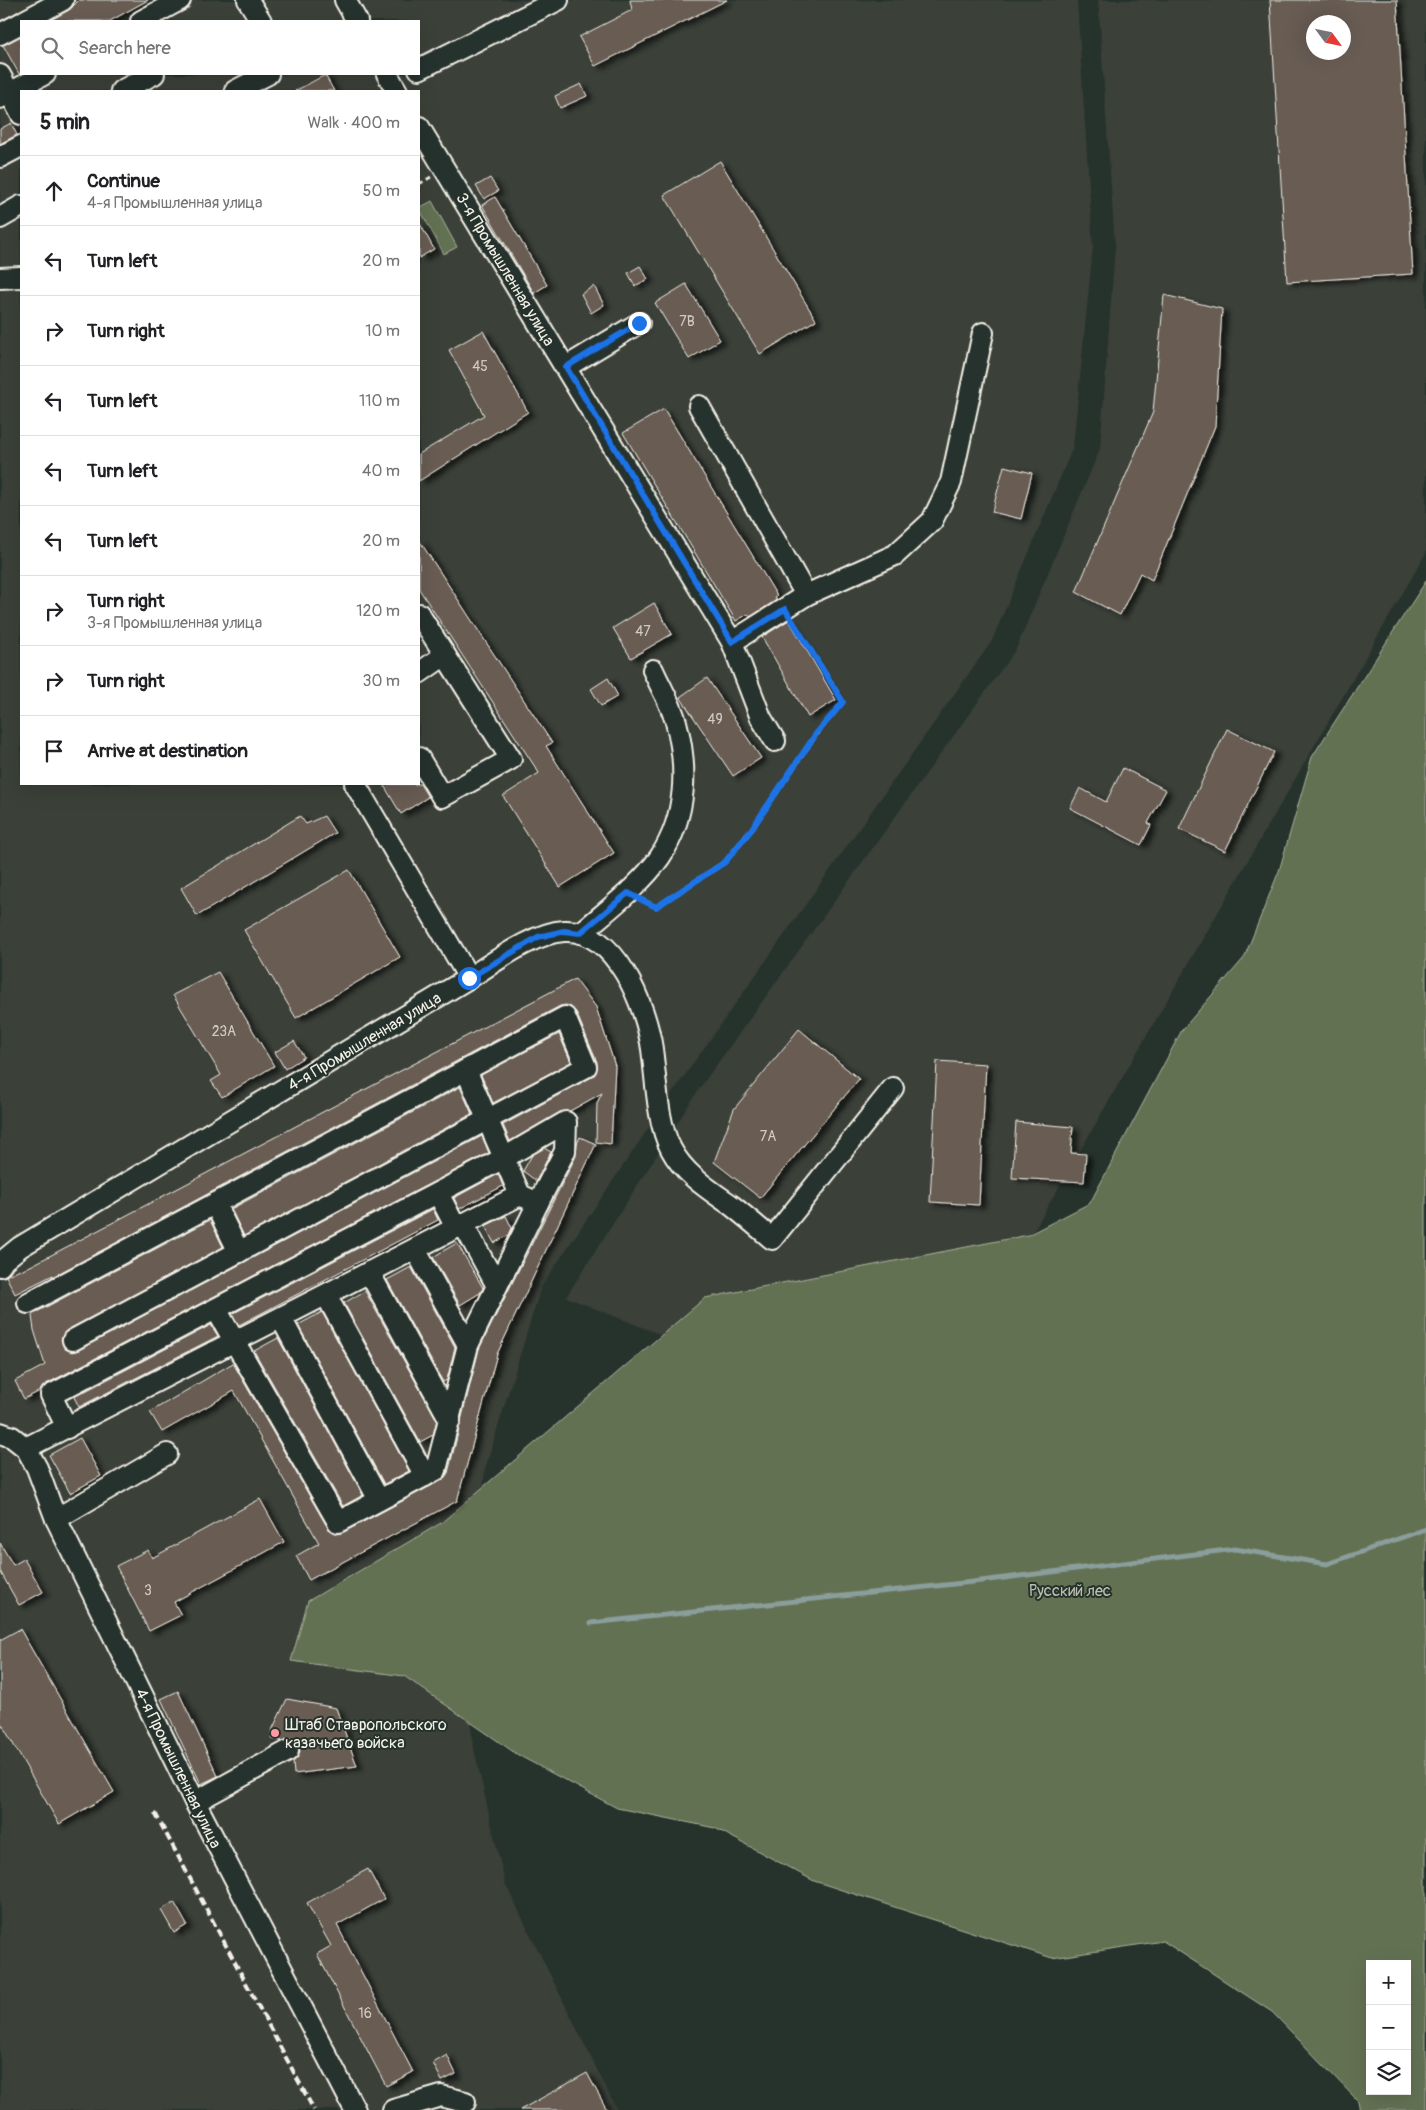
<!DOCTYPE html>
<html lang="en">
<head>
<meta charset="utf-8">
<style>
  body { margin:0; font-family:Pangolin,sans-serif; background:#f6f6f6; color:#202124 }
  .controls { position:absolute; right:15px; bottom:15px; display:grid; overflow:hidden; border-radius:0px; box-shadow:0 5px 20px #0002 }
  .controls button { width:45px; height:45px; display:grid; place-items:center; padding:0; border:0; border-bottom:1px solid #e0e0e0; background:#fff; color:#202124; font:25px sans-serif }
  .compass { position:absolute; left:1306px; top:15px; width:45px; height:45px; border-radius:50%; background:#fff; box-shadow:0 5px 20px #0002; rotate:123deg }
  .stop { position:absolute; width:15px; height:15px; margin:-11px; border:4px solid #1a73e8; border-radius:50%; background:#fff }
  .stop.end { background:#1a73e8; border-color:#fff; box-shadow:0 1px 5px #0008 }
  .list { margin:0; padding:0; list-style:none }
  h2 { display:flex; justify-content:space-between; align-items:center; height:65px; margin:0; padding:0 20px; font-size:21px }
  h2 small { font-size:16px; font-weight:400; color:#757577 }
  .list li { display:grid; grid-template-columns:32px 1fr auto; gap:15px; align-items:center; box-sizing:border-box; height:70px; padding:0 20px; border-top:1px solid #e0e0e0 }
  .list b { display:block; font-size:19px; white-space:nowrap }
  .list p { margin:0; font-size:16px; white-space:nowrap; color:#757577 }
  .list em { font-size:16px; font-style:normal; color:#757577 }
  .icon { flex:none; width:28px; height:28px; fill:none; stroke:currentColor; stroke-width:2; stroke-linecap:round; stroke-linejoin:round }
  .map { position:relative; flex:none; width:1426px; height:2110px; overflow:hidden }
  .search { position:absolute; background:#fff; box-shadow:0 5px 20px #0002; left:20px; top:20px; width:400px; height:55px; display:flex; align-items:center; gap:12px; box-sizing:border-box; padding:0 18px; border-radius:0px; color:#757577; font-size:19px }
  .panel { position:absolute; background:#fff; box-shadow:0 5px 20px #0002; left:20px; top:90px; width:400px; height:695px; border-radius:0px }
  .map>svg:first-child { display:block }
</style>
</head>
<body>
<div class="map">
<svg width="1426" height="2110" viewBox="0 0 1426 2110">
  <defs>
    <filter id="shadow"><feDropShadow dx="5.5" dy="3" stdDeviation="2.5" flood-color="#0009"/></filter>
  </defs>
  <rect width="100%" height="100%" fill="#26332d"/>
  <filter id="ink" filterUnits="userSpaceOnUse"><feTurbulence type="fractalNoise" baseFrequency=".02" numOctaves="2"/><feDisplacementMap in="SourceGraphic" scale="10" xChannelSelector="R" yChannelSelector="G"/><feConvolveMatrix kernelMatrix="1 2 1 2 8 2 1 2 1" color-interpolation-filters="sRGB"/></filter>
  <g filter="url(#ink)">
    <g fill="#3a3f38" fill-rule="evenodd">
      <path d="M 0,0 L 1077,0 L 1093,247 L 1073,447 L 992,641 L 673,1092 L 541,1287 L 485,1469 L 468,1672 L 472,1740 L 505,1883 L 617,2110 L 0,2110 ZM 21,21 L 419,21 L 419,74 L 21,74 ZM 21,91 L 419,91 L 419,784 L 21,784 Z"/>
      <path d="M 1098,0 L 1426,0 L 1426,553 L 915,1436 L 566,1297 L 699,1089 L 1016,649 L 1100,449 L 1115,246 ZM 1314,22 L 1344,22 L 1344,52 L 1314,52 Z"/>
    </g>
    <g fill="#637152" stroke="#acb19d" fill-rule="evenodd">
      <polygon points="432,201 457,247 444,254 419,208"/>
      <path d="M 1426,581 L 1426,2110 L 1360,2110 L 1358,2101 L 1272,2012 L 1163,1941 L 1052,1958 L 814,1881 L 715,1828 L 617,1808 L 518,1755 L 404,1676 L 291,1661 L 308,1601 L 441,1523 L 705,1298 L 1028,1235 L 1090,1203 L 1182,1030 L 1244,958 L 1279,871 L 1312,757 ZM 1370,1964 L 1407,1964 L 1407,2091 L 1370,2091 Z"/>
    </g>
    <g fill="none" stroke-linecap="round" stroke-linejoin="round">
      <polyline stroke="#8a9e9c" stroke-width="5" points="591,1623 973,1582 1235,1549 1327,1564 1426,1529"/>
    </g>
    <g fill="#675c53" stroke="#f4f1e8" fill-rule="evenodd" filter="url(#shadow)">
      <polygon points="79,0 148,0 110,21 49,21 69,10"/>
      <polygon points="630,0 727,0 595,66 579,37 632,10"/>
      <path d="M 1270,0 L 1397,0 L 1413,274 L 1287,282 ZM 1314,22 L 1344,22 L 1344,52 L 1314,52 Z"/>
      <polygon points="21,36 21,73 19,74 3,45"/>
      <polygon points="325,75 334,91 295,91"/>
      <polygon points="581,84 587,96 560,108 555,96"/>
      <polygon points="11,123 17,135 0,144 0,129"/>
      <polygon points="720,161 816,320 760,354 664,195"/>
      <polygon points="490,178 498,191 484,199 476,186"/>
      <polygon points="495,197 547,285 534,293 482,205"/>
      <polygon points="419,222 434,249 419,258"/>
      <polygon points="640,266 648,279 635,286 628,273"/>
      <polygon points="686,284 720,340 689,359 655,303"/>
      <polygon points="594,286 604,305 591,313 581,294"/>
      <polygon points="1164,295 1222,309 1215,426 1152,580 1140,573 1120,615 1076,592 1153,412"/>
      <polygon points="483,331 528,412 419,481 419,454 484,415 449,350"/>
      <polygon points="664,409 777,596 775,597 777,600 750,617 748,614 736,621 623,433"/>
      <polygon points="1004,466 1032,473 1021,519 992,512"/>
      <polygon points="419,540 552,743 546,746 614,853 560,887 503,796 539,773 419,589"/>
      <polygon points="654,603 672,634 631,658 613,628"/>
      <polygon points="789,620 836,700 808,717 762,637"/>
      <polygon points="608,678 618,696 601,706 591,689"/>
      <polygon points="707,678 761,758 733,776 680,697"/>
      <polygon points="1227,729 1274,752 1225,851 1179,829"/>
      <polygon points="1123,768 1166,790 1148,823 1151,825 1141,845 1070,808 1080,788 1106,802"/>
      <polygon points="383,784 420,784 428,797 401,814"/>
      <polygon points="300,816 306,824 324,816 335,833 197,916 181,888"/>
      <polygon points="349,870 400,957 296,1018 244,930"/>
      <polygon points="218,972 274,1066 222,1097 211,1081 221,1075 173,995"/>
      <polygon points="575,979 596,1007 615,1066 611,1144 596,1142 597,1103 602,1093 570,1111 560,1112 510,1141 503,1125 592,1077 596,1073 597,1062 576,1012 571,1007 566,1005 560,1006 52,1277 53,1275 15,1294 6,1276 20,1269 21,1271"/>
      <polygon points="799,1029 859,1079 760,1198 714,1162 734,1109"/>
      <polygon points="559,1034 571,1062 493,1103 481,1075"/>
      <polygon points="294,1041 304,1057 285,1069 275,1052"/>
      <polygon points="937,1061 986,1064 979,1205 930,1202"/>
      <polygon points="460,1087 472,1114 244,1236 231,1209"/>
      <polygon points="1016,1122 1073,1127 1071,1153 1086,1154 1084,1182 1012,1178"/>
      <polygon points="482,1136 489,1153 46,1384 40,1391 24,1399 15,1381 45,1365 34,1330 32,1316 33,1314 210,1220 223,1247 67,1330 61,1339 63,1346 72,1352 79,1350"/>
      <polygon points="580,1137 596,1144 497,1354 457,1501 309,1580 296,1556 319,1543 234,1391 162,1432 150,1412 233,1363 328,1528 337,1534 344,1532 442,1480 448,1473 479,1349 576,1156 577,1144"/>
      <polygon points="544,1148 551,1152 536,1181 523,1171 532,1155"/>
      <polygon points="498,1174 503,1186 459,1209 454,1198"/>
      <polygon points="433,1209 438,1220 239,1325 232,1314"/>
      <polygon points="506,1216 512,1228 509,1235 494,1243 485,1226"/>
      <polygon points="457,1243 483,1288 480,1293 460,1305 433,1257"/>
      <polygon points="411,1267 455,1347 447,1380 443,1382 387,1280"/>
      <polygon points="365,1291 437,1420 433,1435 420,1442 344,1303"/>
      <polygon points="322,1312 409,1471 384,1484 298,1325"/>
      <polygon points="211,1325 218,1336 79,1407 74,1397"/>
      <polygon points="278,1338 363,1495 343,1506 254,1351"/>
      <polygon points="80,1438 101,1476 70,1493 49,1455"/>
      <polygon points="260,1499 284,1542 174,1602 181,1615 149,1631 116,1566 148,1550 152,1558"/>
      <polygon points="0,1543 13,1565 24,1559 43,1592 19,1605 0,1571"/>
      <polygon points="20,1629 114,1792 59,1824 0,1721 0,1640"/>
      <polygon points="178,1691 218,1776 201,1784 161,1699"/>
      <polygon points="287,1699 336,1708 357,1766 294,1774 293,1762 298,1757 300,1751 298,1745 289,1739 282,1741 271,1739 273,1728"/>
      <polygon points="368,1869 384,1899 337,1925 413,2072 386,2086 317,1954 331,1946 307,1903"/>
      <polygon points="174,1902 187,1925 174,1933 161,1910"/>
      <polygon points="447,2055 456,2074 442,2081 433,2063"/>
      <polygon points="587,2073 607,2110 520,2110"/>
    </g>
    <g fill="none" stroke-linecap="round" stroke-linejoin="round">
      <g stroke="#f4f1e8" stroke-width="24">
        <g id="minor">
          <polyline points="248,0 261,21"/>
          <polyline points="345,0 357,21"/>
          <polyline points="24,21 63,0"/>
          <polyline points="141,21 180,0"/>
          <polyline points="0,34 21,23"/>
          <polyline points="419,69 558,0"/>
          <polyline points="387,74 397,91"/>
          <polyline points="0,75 21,114"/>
          <polyline points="121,91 154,74"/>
          <polyline points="235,91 268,74"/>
          <polyline points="0,98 45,74"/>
          <polyline points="419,127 732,642 761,718 775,741"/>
          <polyline points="0,157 21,146"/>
          <polyline points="0,218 21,206"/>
          <polyline points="0,278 21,277"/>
          <polyline points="566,367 639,323"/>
          <polyline points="699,406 806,595 732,642"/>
          <polyline points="806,595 895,555 932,521 951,482 983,333"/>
          <polyline points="419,614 445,655 419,673"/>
          <polyline points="419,758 442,797 511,759 445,655"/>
          <polyline points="355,784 469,978"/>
          <path d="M 581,933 C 606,911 641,885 660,857 C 687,816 688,767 676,722 C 671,704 660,686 653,670"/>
          <polyline points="438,1193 456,1228"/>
          <polyline points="215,1204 239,1252"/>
          <polyline points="463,1224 497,1286"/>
          <polyline points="415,1249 468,1345"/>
          <path d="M 0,1266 L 4,1260 L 20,1247 L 469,978 C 495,962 533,933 564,931 C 616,928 646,1007 652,1049 C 656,1078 657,1123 671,1149 C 684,1174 708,1189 731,1205 C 745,1216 758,1227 772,1239 L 893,1088"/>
          <polyline points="369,1272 450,1420"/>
          <polyline points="326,1295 425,1476"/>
          <polyline points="216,1309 338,1522 436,1470 468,1345 538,1203"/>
          <polyline points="281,1318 379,1500"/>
          <polyline points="73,1340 586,1067 565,1017 466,1070"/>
          <polyline points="67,1428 51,1395 504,1158 566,1122 565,1151 538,1203 520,1195"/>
          <polyline points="0,1433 12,1437 26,1448 37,1468 56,1519 195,1802 355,2110"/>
          <polyline points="26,1448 520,1195 466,1070 28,1303"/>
          <polyline points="56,1519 167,1454"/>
          <polyline points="195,1802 288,1751"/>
          <polyline points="393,2110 441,2096 465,2102"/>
        </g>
      </g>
      <g stroke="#f4f1e8" stroke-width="3" stroke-dasharray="5 4" stroke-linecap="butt">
        <polyline points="419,184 431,177"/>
        <polyline points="644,901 656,907 725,862 751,830 816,735 843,702 793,622"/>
      </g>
      <use href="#minor" stroke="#26332d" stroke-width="20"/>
      <polyline stroke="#f4f1e8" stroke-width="4" stroke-dasharray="8 4" stroke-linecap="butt" points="155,1813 314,2110"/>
    </g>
  </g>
  <g fill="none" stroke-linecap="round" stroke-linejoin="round" filter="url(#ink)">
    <polyline stroke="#1a73e8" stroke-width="6" points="469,978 538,937 564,931 580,933 628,893 656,907 725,862 751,830 816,734 843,702 785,609 732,642 566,367 639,323"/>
  </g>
  <circle fill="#ff9aa2" stroke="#26332d" stroke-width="2" cx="275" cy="1733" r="5"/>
  <g text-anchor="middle" stroke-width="4" stroke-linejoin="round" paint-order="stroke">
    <g font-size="14" fill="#d1ccc3">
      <text x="687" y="326">7В</text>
      <text x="480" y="371">45</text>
      <text x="643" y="636">47</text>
      <text x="715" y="724">49</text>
      <text x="224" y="1036">23А</text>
      <text x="768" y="1141">7А</text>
      <text x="148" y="1595">3</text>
      <text x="365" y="2018">16</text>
    </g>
    <g font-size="16" fill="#f4f1e8" stroke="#26332d">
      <text transform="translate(506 269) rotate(59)" y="6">3-я Промышленная улица</text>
      <text transform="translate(364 1041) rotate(-31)" y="6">4-я Промышленная улица</text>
      <text transform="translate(179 1768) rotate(64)" y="6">4-я Промышленная улица</text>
    </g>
    <g font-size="16" fill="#babeac" stroke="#26332d">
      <text x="1070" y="1596">Русский лес</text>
    </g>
    <g font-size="16" fill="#f4f1e8" stroke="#26332d" text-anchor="start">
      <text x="285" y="1730">Штаб Ставропольского<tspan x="285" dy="18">казачьего войска</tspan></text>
    </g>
  </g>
</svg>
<div class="controls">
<button>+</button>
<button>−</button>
<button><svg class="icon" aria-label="layers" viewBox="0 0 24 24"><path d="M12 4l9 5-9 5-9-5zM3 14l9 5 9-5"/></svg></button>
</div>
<svg class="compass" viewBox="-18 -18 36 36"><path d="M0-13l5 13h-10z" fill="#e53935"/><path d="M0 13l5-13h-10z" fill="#757577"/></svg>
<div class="stop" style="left:469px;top:978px"></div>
<div class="stop end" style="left:639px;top:323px"></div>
<div class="search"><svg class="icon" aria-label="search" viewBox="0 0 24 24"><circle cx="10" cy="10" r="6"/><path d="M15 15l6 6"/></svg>Search here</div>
<section class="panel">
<h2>5 min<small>Walk · 400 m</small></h2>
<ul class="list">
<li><svg class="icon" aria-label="ahead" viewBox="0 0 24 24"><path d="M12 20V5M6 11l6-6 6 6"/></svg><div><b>Continue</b><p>4-я Промышленная улица</p></div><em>50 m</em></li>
<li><svg class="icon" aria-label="left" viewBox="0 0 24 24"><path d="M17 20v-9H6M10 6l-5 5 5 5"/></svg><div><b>Turn left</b></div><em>20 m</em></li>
<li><svg class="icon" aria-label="right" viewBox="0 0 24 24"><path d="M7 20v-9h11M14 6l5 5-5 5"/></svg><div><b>Turn right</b></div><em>10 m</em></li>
<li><svg class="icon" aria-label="left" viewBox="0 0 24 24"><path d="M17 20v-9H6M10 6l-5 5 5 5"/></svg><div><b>Turn left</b></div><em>110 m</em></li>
<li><svg class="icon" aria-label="left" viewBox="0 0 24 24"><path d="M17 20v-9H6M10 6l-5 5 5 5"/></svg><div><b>Turn left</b></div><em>40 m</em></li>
<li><svg class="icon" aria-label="left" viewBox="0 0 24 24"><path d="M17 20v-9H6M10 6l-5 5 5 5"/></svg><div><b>Turn left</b></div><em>20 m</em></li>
<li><svg class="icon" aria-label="right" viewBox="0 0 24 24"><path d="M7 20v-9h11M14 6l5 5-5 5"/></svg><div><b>Turn right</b><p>3-я Промышленная улица</p></div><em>120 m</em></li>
<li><svg class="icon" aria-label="right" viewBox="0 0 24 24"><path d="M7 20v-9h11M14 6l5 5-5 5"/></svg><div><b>Turn right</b></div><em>30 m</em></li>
<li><svg class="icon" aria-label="arrive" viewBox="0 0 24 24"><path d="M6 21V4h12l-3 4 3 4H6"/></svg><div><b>Arrive at destination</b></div></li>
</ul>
</section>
</div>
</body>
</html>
